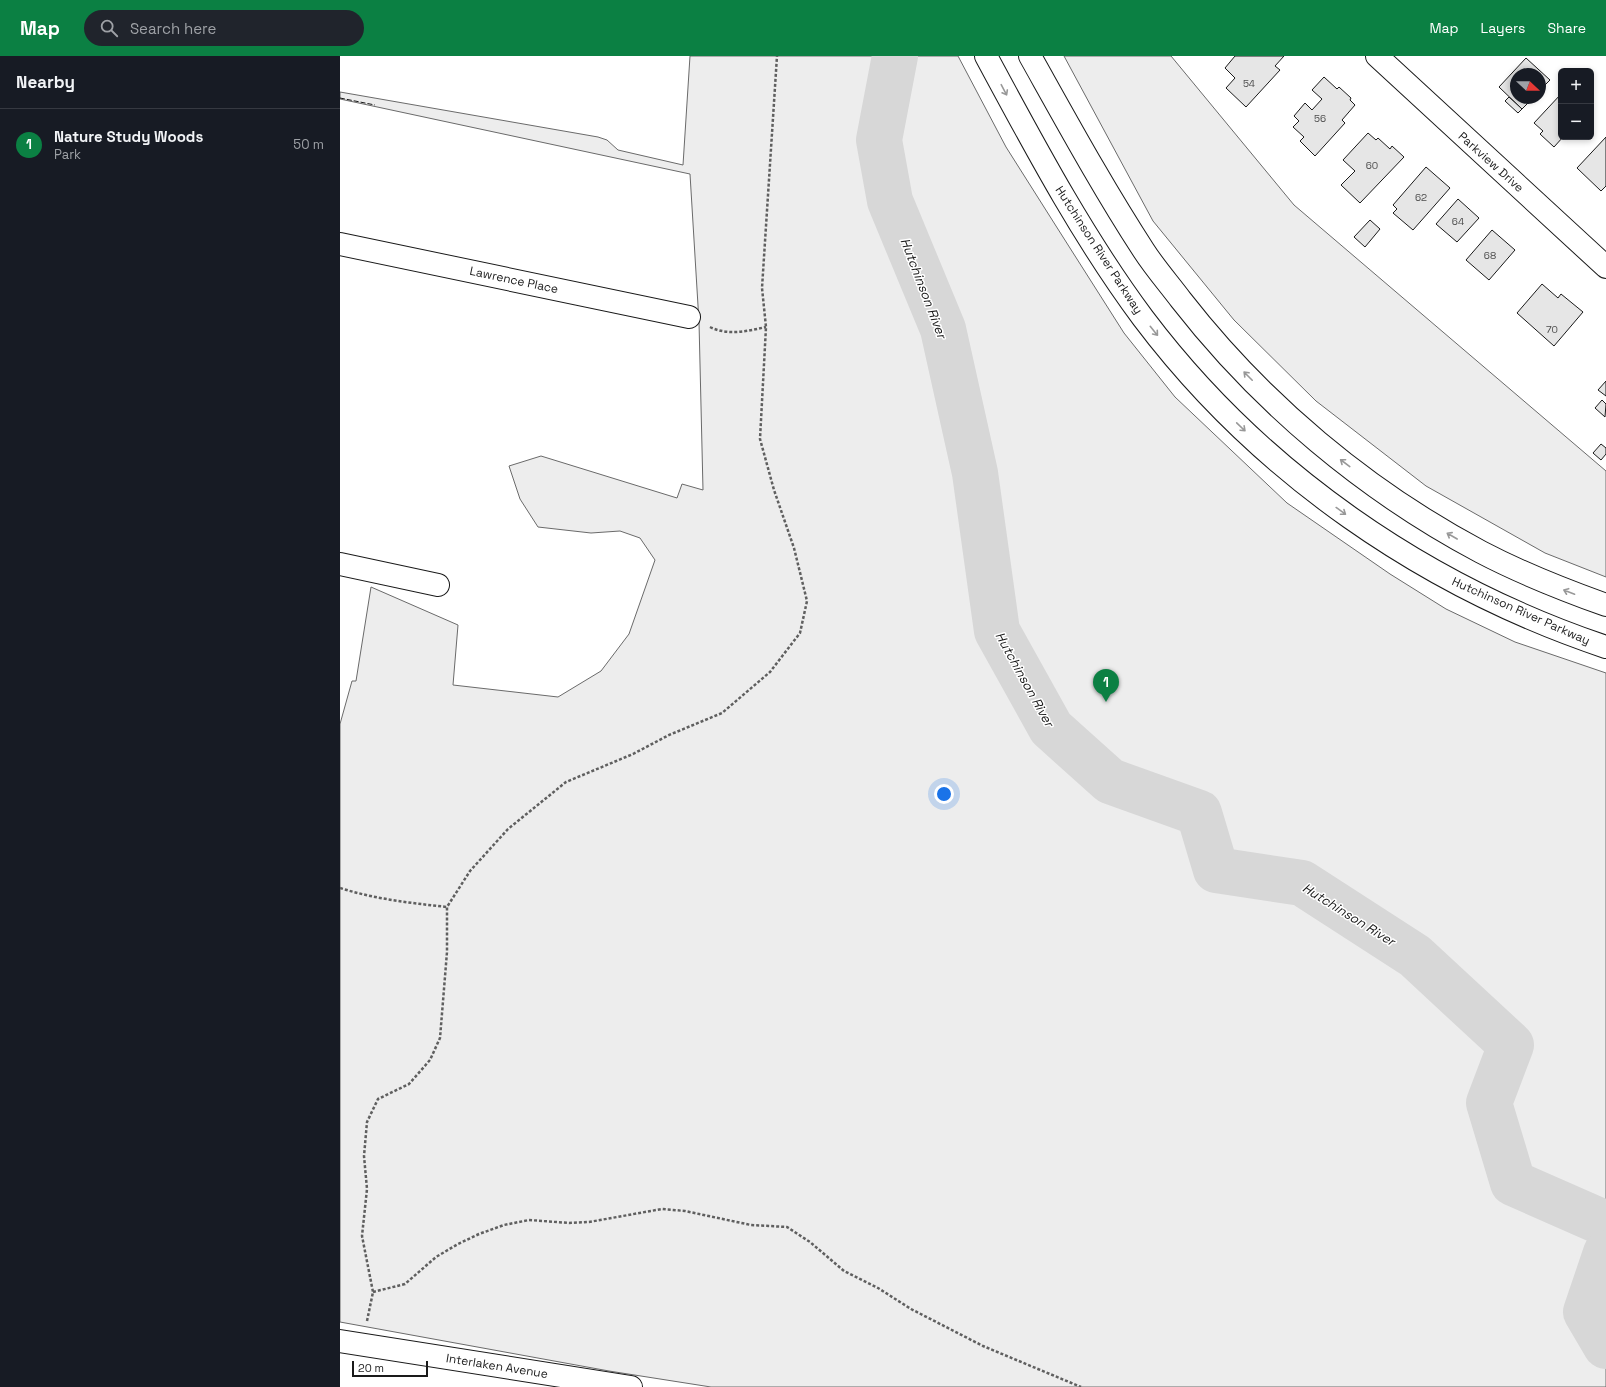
<!DOCTYPE html>
<html lang="en">
<head>
<meta charset="utf-8">
<style>
  body { margin:0; font-family:"Space Grotesk",sans-serif; background:#20242c; color:#f1f3f6 }
  .controls { position:absolute; right:12px; top:12px; display:grid; overflow:hidden; border-radius:6px; box-shadow:0 2px 6px #0003 }
  .controls button { width:36px; height:36px; display:grid; place-items:center; padding:0; border:0; border-bottom:1px solid #363941; background:#171b24; color:#f1f3f6; font:20px sans-serif }
  .compass { position:absolute; left:1170px; top:12px; width:36px; height:36px; border-radius:50%; background:#171b24; box-shadow:0 2px 6px #0003; rotate:112deg }
  .scale { position:absolute; left:12px; bottom:10px; width:76px; box-sizing:border-box; padding-left:4px; border:2px solid #1a1a1a; border-top:0; font-size:11px; line-height:14px; white-space:nowrap; color:#1a1a1a; -webkit-text-stroke:3px #fff; paint-order:stroke }
  .you { position:absolute; left:604px; top:738px; width:14px; height:14px; margin:-10px; border:3px solid #fff; border-radius:50%; background:#1a73e8; box-shadow:0 0 0 6px #1a73e833 }
  .badge { display:grid; place-items:center; width:26px; height:26px; border-radius:50%; background:#0b8043; color:#fff; font-size:13px; font-weight:700 }
  .pin { position:absolute; translate:-50% -33px; filter:drop-shadow(0 1px 2px #0008) }
  .pin::after { content:''; position:absolute; top:21px; width:14px; height:12px; background:inherit; clip-path:polygon(0 0,100% 0,50% 100%) }
  .list { margin:0; padding:0; list-style:none }
  h2 { display:flex; justify-content:space-between; align-items:center; height:52px; margin:0; padding:0 16px; font-size:17px }
  h2 small { font-size:13px; font-weight:400; color:#9ea1a6 }
  .list li { display:grid; grid-template-columns:26px 1fr auto; gap:12px; align-items:center; box-sizing:border-box; height:72px; padding:0 16px; border-top:1px solid #363941 }
  .list b { display:block; font-size:15px; white-space:nowrap }
  .list p { margin:0; font-size:13px; white-space:nowrap; color:#9ea1a6 }
  .list em { font-size:13px; font-style:normal; color:#9ea1a6 }
  .icon { flex:none; width:22px; height:22px; fill:none; stroke:currentColor; stroke-width:2; stroke-linecap:round; stroke-linejoin:round }
  .map { position:relative; flex:none; width:1266px; height:1331px; overflow:hidden }
  header { display:flex; align-items:center; gap:24px; box-sizing:border-box; height:56px; padding:0 20px; background:#0b8043; color:#fff }
  header strong { font-size:19px }
  nav { display:flex; gap:22px; margin-inline-start:auto; font-size:14px }
  .search { width:280px; height:36px; background:#20242c; display:flex; align-items:center; gap:10px; box-sizing:border-box; padding:0 14px; border-radius:22px; color:#9ea1a6; font-size:15px }
  main { display:flex }
  aside { flex:1; background:#171b24 }
  .map>svg:first-child { display:block }
</style>
</head>
<body>
<header>
<strong>Map</strong>
<div class="search"><svg class="icon" aria-label="search" viewBox="0 0 24 24"><circle cx="10" cy="10" r="6"/><path d="M15 15l6 6"/></svg>Search here</div>
<nav><a>Map</a><a>Layers</a><a>Share</a></nav>
</header>
<main>
<aside>
<h2>Nearby<small></small></h2>
<ul class="list">
<li><span class="badge">1</span><div><b>Nature Study Woods</b><p>Park</p></div><em>50 m</em></li>
</ul>
</aside>
<div class="map">
<svg width="1266" height="1331" viewBox="0 0 1266 1331">
  <rect width="100%" height="100%" fill="#fff"/>
  <g fill="#ededed" stroke="#6a6a6a">
    <polygon points="350,0 618,0 666,91 716,170 784,277 835,341 947,447 1050,518 1106,553 1175,586 1266,617 1266,1331 371,1331 269,1315 0,1266 0,668 12,625 16,625 31,531 118,569 113,629 218,641 261,615 289,578 315,504 300,482 280,475 251,477 198,471 180,443 169,410 201,400 337,442 342,428 363,434 359,266 350,118 0,43 0,36 258,81 267,84 278,94 343,109"/>
    <polygon points="724,0 831,0 954,149 1266,415 1266,521 1205,497 1086,430 976,345 894,264 813,165"/>
  </g>
  <g fill="none" stroke-linecap="round" stroke-linejoin="round">
    <g stroke="#d7d7d7" stroke-width="46">
      <polyline points="555,0 539,84 550,145 603,273 635,417 657,575 711,672 770,725 859,757 876,814 962,827 1075,900 1171,989 1149,1047 1173,1127 1266,1168"/>
      <polyline points="1266,1197 1246,1256 1266,1290"/>
    </g>
  </g>
  <g fill="#e6e6e6" stroke="#1a1a1a">
    <polygon points="895,0 944,0 935,10 940,14 906,51 886,32 895,22 885,12"/>
    <polygon points="1186,2 1210,24 1200,34 1200,18 1176,18 1176,42 1193,42 1182,53 1159,31"/>
    <polygon points="984,21 997,33 999,31 1011,42 1010,44 1015,49 1002,64 1005,67 975,100 960,85 964,81 953,71 959,65 954,60 965,47 972,54 982,43 972,34"/>
    <polygon points="1221,38 1221,81 1223,81 1214,91 1200,78 1203,75 1194,67"/>
    <polygon points="1169,41 1182,53 1178,57 1165,45"/>
    <polygon points="1028,77 1036,84 1038,82 1050,93 1052,90 1064,101 1020,147 1001,129 1015,115 1003,104"/>
    <polygon points="1266,81 1266,130 1261,135 1237,112"/>
    <polygon points="1086,111 1110,132 1073,174 1053,157 1057,153 1053,149"/>
    <polygon points="1118,143 1139,162 1117,186 1096,168"/>
    <polygon points="1030,164 1040,173 1025,191 1014,181"/>
    <polygon points="1152,174 1175,194 1149,224 1126,204"/>
    <polygon points="1202,228 1218,242 1221,238 1243,256 1214,290 1177,257"/>
    <polygon points="1266,325 1266,340 1258,334"/>
    <polygon points="1262,344 1266,348 1265,361 1255,352"/>
    <polygon points="1261,388 1266,392 1266,398 1261,404 1253,397"/>
  </g>
  <g fill="none" stroke-linecap="round" stroke-linejoin="round">
    <g stroke="#1a1a1a" stroke-width="24">
      <g id="minor">
        <polyline points="1037,0 1266,211"/>
        <polyline points="0,188 349,261"/>
        <polyline points="0,508 98,529"/>
        <polyline points="0,1285 291,1331"/>
      </g>
    </g>
    <g stroke="#1a1a1a" stroke-width="24">
      <g id="motorway">
        <path d="M 646,0 C 694,89 742,180 803,262 C 919,416 1084,530 1266,591"/>
        <path d="M 690,0 C 727,66 763,132 804,195 C 815,212 829,228 841,244 C 922,348 1026,435 1141,496 C 1181,517 1224,534 1266,549"/>
      </g>
    </g>
    <g stroke="#5f5f5f" stroke-width="2.5" stroke-dasharray="3 2" stroke-linecap="butt">
      <path d="M 370,271 C 388,280 408,275 426,271"/>
      <path d="M 0,832 C 35,843 70,847 107,851"/>
      <polyline points="33,1236 65,1228 96,1201 118,1188 139,1178 164,1169 189,1164 229,1167 249,1166 322,1153 345,1155 411,1169 447,1171 470,1186 504,1215 538,1232 571,1253 643,1290 741,1331"/>
      <polyline points="27,1265 33,1236 22,1180 27,1133 24,1100 27,1066 38,1043 69,1028 90,1004 100,982 107,896 107,851 130,815 168,773 226,726 293,698 329,679 382,657 430,616 460,577 467,545 454,492 434,434 420,383 426,271 422,232 437,0"/>
    </g>
    <use href="#minor" stroke="#fff" stroke-width="22"/>
    <use href="#motorway" stroke="#fff" stroke-width="22"/>
    <polyline stroke="#1a1a1a" stroke-width="1" stroke-dasharray="5 2" stroke-linecap="butt" points="0,42 35,49"/>
  </g>
  <defs><path id="oneway-shaft" d="M-6 0H5M1.5-3L5.5 0L1.5 3" fill="none" stroke-width="1.6" stroke-linecap="round" stroke-linejoin="round"/></defs>
  <g stroke="#989898">
    <use href="#oneway-shaft" transform="translate(664 34) rotate(62)"/>
    <use href="#oneway-shaft" transform="translate(814 275) rotate(51)"/>
    <use href="#oneway-shaft" transform="translate(908 320) rotate(-135)"/>
    <use href="#oneway-shaft" transform="translate(901 371) rotate(44)"/>
    <use href="#oneway-shaft" transform="translate(1005 407) rotate(-143)"/>
    <use href="#oneway-shaft" transform="translate(1001 455) rotate(36)"/>
    <use href="#oneway-shaft" transform="translate(1112 480) rotate(-150)"/>
    <use href="#oneway-shaft" transform="translate(1229 536) rotate(-159)"/>
  </g>
  <g text-anchor="middle" stroke-width="3" stroke-linejoin="round" paint-order="stroke">
    <g font-size="10" fill="#4d4d4d">
      <text x="909" y="31">54</text>
      <text x="980" y="66">56</text>
      <text x="1032" y="113">60</text>
      <text x="1081" y="145">62</text>
      <text x="1118" y="169">64</text>
      <text x="1150" y="203">68</text>
      <text x="1212" y="277">70</text>
    </g>
    <g font-size="12" fill="#1a1a1a" stroke="#fff">
      <text transform="translate(1151 106) rotate(42)" y="4">Parkview Drive</text>
      <text transform="translate(759 194) rotate(57)" y="4">Hutchinson River Parkway</text>
      <text transform="translate(174 224) rotate(12)" y="4">Lawrence Place</text>
      <text transform="translate(1181 555) rotate(24)" y="4">Hutchinson River Parkway</text>
      <text transform="translate(157 1310) rotate(9)" y="4">Interlaken Avenue</text>
    </g>
    <g font-size="13" font-style="italic" fill="#1a1a1a" stroke="#fff">
      <text transform="translate(584 232) rotate(69)" y="5">Hutchinson River</text>
      <text transform="translate(685 623) rotate(61)" y="5">Hutchinson River</text>
      <text transform="translate(1009 858) rotate(32)" y="5">Hutchinson River</text>
    </g>
  </g>
</svg>
<div class="controls">
<button>+</button>
<button>−</button>
</div>
<svg class="compass" viewBox="-18 -18 36 36"><path d="M0-13l5 13h-10z" fill="#e53935"/><path d="M0 13l5-13h-10z" fill="#9ea1a6"/></svg>
<div class="scale">20 m</div>
<div class="you"></div>
<div class="pin badge" style="left:766px;top:646px">1</div>
</div>
</main>
</body>
</html>
